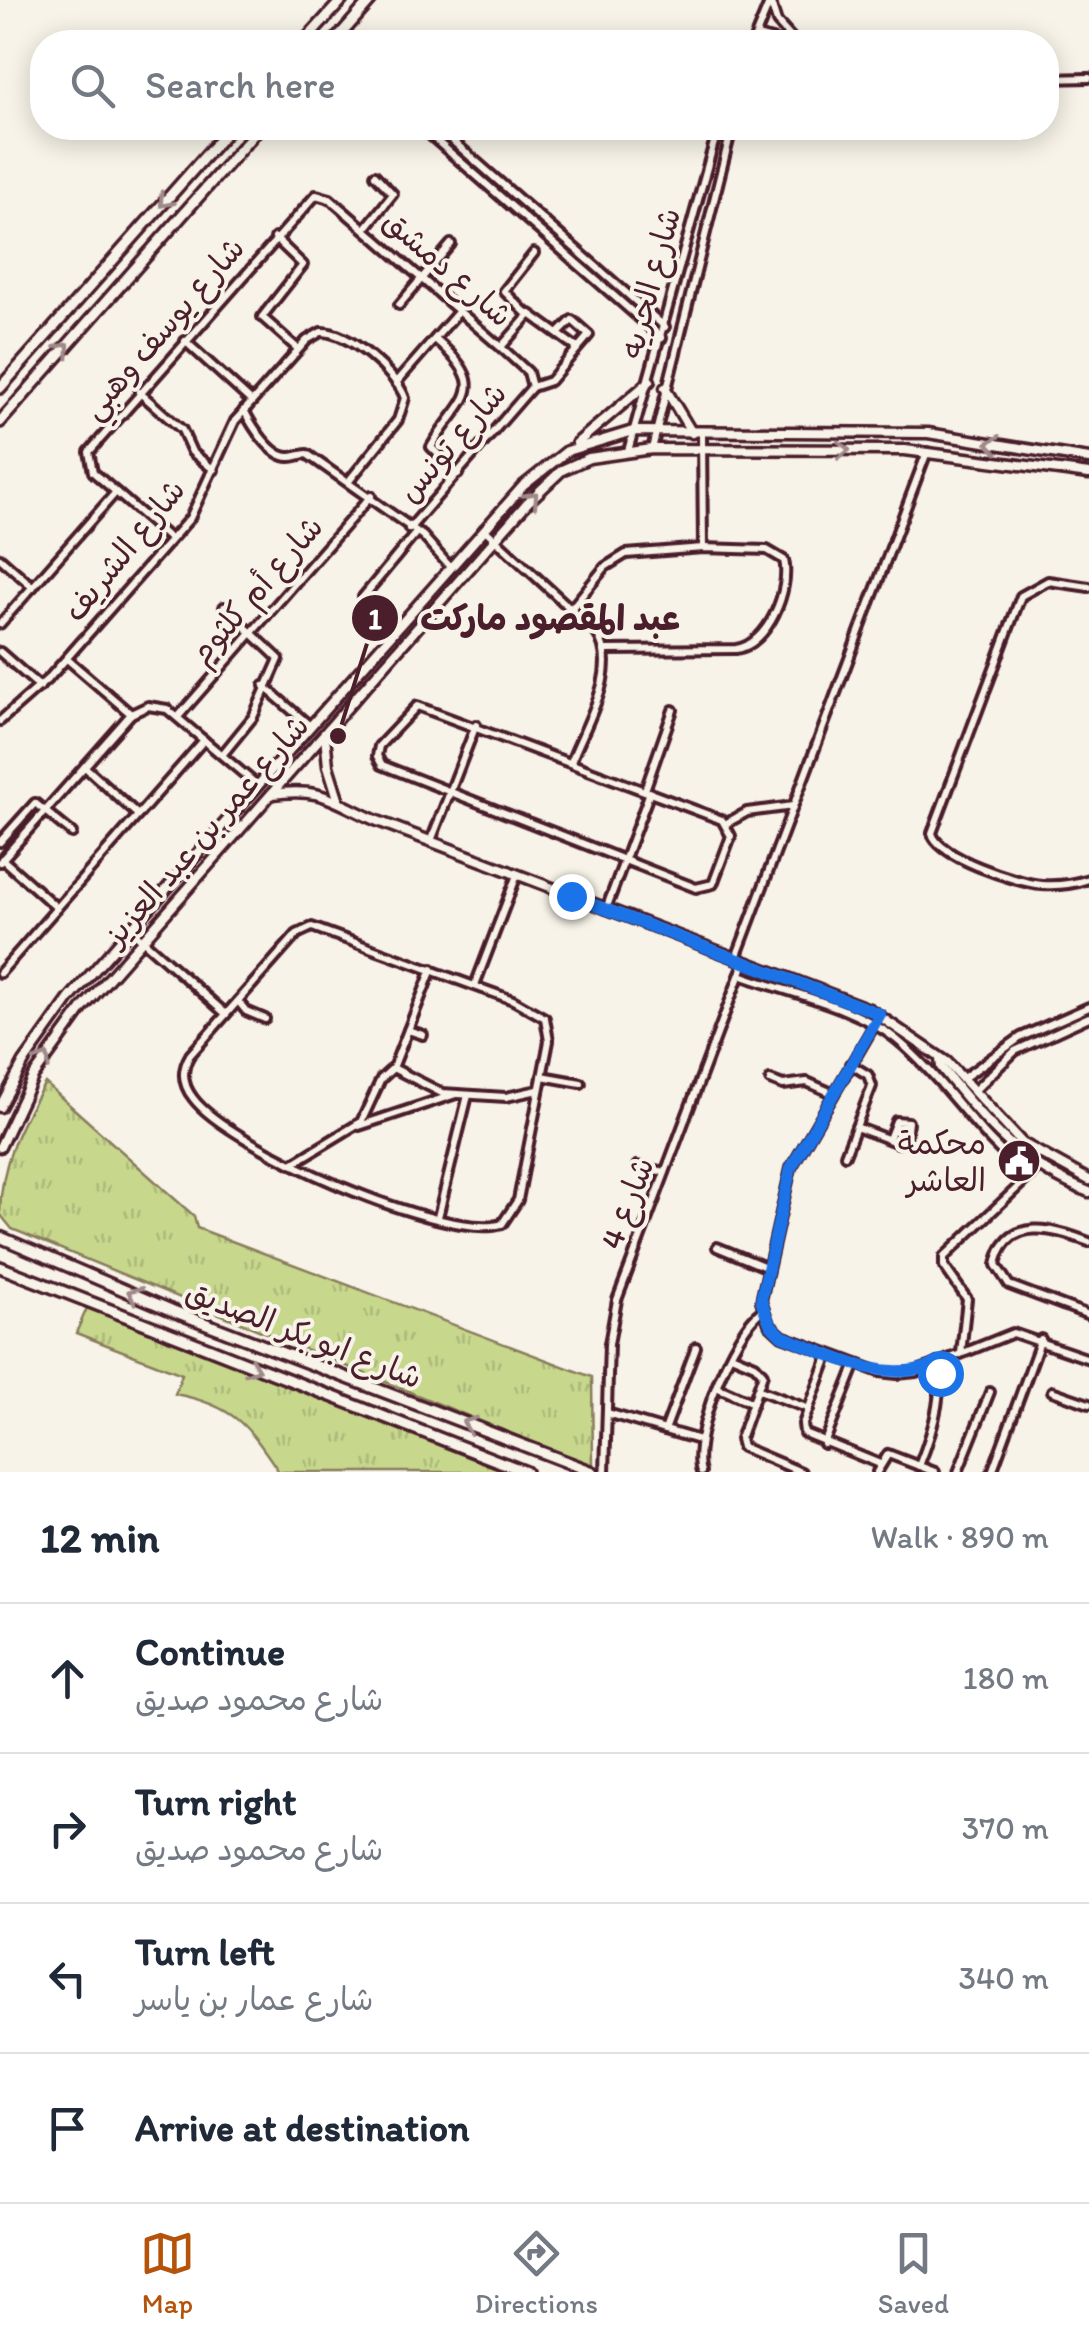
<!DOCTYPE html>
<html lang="en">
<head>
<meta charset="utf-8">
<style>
  body { margin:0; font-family:Itim,"Playpen Sans Arabic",sans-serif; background:#f2f2f3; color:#1f2937 }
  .stop { position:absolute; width:30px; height:30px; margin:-22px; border:8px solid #1a73e8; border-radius:50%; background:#fff }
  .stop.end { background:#1a73e8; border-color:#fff; box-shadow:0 2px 10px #0008 }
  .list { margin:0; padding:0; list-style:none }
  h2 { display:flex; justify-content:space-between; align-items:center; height:130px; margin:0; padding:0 40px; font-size:42px }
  h2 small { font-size:32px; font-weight:400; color:#747a83 }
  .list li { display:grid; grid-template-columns:65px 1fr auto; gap:30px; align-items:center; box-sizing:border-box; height:150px; padding:0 40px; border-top:2px solid #e0e1e3 }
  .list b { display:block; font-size:38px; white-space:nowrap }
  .list p { margin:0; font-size:32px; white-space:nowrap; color:#747a83 }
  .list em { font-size:32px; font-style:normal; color:#747a83 }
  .icon { flex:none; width:55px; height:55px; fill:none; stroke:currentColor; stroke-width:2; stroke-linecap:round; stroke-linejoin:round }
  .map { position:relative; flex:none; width:1089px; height:1472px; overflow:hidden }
  .search { position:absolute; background:#fff; box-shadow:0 5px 25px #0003; left:30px; right:30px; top:30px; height:110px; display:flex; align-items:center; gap:25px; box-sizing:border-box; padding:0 35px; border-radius:40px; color:#747a83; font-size:38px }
  .sheet { height:730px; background:#fff }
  nav { display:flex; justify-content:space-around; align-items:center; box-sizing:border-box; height:140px; border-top:2px solid #e0e1e3; background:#fff; font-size:28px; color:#747a83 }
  nav a { display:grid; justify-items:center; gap:5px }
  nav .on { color:#b45309 }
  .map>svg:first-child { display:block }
</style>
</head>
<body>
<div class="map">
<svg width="1089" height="1472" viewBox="0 0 1089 1472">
  <defs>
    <pattern id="park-tufts" width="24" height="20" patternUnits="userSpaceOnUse" patternTransform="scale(2.5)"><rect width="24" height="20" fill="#c7d88d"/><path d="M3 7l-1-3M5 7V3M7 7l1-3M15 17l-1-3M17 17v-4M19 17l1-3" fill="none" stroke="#acb97a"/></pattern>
  </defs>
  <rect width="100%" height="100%" fill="#f7f3e8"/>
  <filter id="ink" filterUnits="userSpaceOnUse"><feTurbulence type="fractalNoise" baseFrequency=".01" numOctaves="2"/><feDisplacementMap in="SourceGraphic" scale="20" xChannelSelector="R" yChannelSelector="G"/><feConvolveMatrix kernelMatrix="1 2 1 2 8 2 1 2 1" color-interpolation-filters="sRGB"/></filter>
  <g filter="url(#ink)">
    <g fill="url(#park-tufts)" stroke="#887c5c" stroke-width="2.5">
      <path d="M 45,1083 L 194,1216 L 197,1228 L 592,1377 L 593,1467 L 12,1229 L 0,1214 C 0,1165 20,1124 45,1083 Z"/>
      <path d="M 87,1308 L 511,1472 L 279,1472 C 247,1424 233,1405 175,1394 L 182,1374 L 76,1333 Z"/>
    </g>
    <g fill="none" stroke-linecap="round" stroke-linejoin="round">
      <g stroke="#4a1f2b" stroke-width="14">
        <g id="minor">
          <polyline points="770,0 777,22 795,42"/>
          <polyline points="757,36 779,42"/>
          <polyline points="753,42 770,1"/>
          <polyline points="1046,79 1089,78"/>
          <polyline points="422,128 662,338"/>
          <polyline points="438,128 665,327"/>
          <polyline points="365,229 393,194 375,175"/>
          <polyline points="275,238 303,265 262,317 298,349"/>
          <polyline points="399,305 451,244"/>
          <polyline points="528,315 504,291 534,253"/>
          <path d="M 435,339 C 494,391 461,396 431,447 L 458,474"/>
          <polyline points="185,341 251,401"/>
          <polyline points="501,347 530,314 577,348"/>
          <polyline points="396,383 459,311"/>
          <polyline points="532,387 550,381 589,335 572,320 559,333"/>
          <polyline points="139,392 182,430 192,452 214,470"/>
          <path d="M 244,410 C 251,424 271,458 290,457 C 296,457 301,454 307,454 L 423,536 L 450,567"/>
          <polyline points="702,435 703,548"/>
          <polyline points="652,449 732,128"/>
          <polyline points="628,451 718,128"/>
          <polyline points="409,529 532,387"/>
          <path d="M 484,529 L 596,632 C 622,668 585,725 571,762"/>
          <polyline points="170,539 93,472 89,452 316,195 330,199 505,351 528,372 532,387"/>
          <polyline points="0,558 33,587"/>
          <path d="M 1089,587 L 1048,581 L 1021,596 L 932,833 C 937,857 1018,883 1042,885 C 1058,886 1074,884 1089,879"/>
          <path d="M 571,609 L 605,567 L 626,554 L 703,548 L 767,550 L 784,560 C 791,589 768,645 736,649 L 605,650"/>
          <polyline points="0,624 116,492"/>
          <polyline points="397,628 363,597 415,534"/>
          <polyline points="0,652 40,687"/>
          <polyline points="67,659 131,714"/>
          <polyline points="264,686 310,726"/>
          <polygon points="417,706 722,820 731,836 713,884 696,888 382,765 377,756 379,746"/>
          <polyline points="178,717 371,496"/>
          <path d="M 0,721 L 50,677 L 190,518 L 235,421 L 307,340 L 321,332 C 348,331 396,373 405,398 L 398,420 L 349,481"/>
          <polyline points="222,755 253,717 279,659 224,607"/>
          <polyline points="85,767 138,815"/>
          <polyline points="645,790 673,710"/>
          <polyline points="727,823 747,812 793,806"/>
          <polyline points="431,841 476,725"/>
          <polyline points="0,842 35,803 72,833"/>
          <polyline points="2,859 57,908"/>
          <polyline points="0,862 131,714 148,706 167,709 257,785"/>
          <polyline points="606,909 650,792"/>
          <path d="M 312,927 L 513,1000 L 545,1018 L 549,1041 L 518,1200 L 502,1224 C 446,1242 228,1146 193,1098 C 182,1084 181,1070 190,1055 L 297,934 Z"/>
          <polyline points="130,929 226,1014"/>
          <polyline points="736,958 927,452"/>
          <polyline points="0,973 204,740"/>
          <path d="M 740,975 C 791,994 853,1005 896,1039 C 946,1080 977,1137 1030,1176"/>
          <polyline points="475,985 517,875"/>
          <polyline points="238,1001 246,1011 265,1019"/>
          <polyline points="880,1015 791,1168 761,1301 769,1324 782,1336 879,1372 897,1374 916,1372 1013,1333 1089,1359"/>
          <polyline points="408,1030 423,1035"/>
          <polyline points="393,1068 442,1093 506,1097 538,1090"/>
          <polyline points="542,1076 581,1083"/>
          <polyline points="962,1079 1021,1037 1089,1007"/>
          <polyline points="770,1080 783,1085 807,1082 832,1093"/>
          <polyline points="974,1091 1015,1051 1089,1017"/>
          <polyline points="359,1126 456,1094"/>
          <polyline points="856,1127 898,1143 900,1143 906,1139 908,1122 896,1121 889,1139"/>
          <polyline points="845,1155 872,1086 868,1075 850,1064"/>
          <polyline points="292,1164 361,1122 381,1079 393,1068 432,969"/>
          <polyline points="637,1166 665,1172"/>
          <polyline points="438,1217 468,1095"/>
          <path d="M 1089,1242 C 1056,1229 1006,1214 996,1265 L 1009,1285 L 1089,1315"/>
          <polyline points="717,1247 768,1268"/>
          <polyline points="961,1353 967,1299 944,1266 944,1257 1038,1168"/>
          <polyline points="829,1354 803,1424 804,1433 880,1464"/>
          <polyline points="731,1355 755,1365 763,1374 740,1439 742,1447 801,1472"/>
          <polyline points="719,1388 753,1403"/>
          <polyline points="759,1390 809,1409"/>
          <polyline points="1052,1391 1089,1404"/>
          <polyline points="607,1413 699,1440"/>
          <polyline points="665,1430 696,1347"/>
          <polyline points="824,1444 856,1364"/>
          <path d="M 919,1466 C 931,1436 945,1394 937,1363"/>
          <polyline points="605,1472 609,1344 617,1300 744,963"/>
          <path d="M 701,1472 C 690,1438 733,1329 763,1310"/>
          <polyline points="877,1472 888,1454 935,1472"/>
          <polyline points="958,1472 990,1392"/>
          <polyline points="992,1472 1041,1339"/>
        </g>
      </g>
      <g stroke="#4a1f2b" stroke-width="15">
        <g id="tertiary">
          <polyline points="665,388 692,433"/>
          <polyline points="577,443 650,381"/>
          <polyline points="325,735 328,766 338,798"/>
          <path d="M 272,794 C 323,787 332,801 375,820 L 869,1009 L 947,1062 L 1022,1143 L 1089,1180"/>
          <path d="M 940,1059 L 941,1067 C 985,1123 1021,1165 1089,1192"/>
          <polyline points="0,1107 24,1062 69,999 523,486 567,451 633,431 928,433 1089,459"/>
          <polyline points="0,1147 33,1077 82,1009 528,502 562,470 589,458 652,449 905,450 1089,474"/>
        </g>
      </g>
      <g stroke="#4a1f2b" stroke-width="16">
        <g id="secondary">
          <polyline points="304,42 342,0"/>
          <polyline points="334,42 371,0"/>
          <polyline points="0,388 230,128"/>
          <polyline points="0,422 259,128"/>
          <polyline points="0,1237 173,1311 593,1472"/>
          <polyline points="0,1267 526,1472"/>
        </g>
      </g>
      <use href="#minor" stroke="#f7f3e8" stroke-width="6"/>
      <use href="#tertiary" stroke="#f7f3e8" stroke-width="8"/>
      <use href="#secondary" stroke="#f7f3e8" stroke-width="9"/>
    </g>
    <defs><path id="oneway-chevron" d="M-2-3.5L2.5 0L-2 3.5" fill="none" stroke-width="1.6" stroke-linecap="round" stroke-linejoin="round" transform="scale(2.5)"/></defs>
    <g stroke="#a0898a">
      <use href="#oneway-chevron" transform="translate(165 201) rotate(131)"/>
      <use href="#oneway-chevron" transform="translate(64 349) rotate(-49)"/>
      <use href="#oneway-chevron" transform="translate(993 444) rotate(-171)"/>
      <use href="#oneway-chevron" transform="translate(843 450)"/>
      <use href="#oneway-chevron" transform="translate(532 498) rotate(-47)"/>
      <use href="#oneway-chevron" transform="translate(44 1060) rotate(-57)"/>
      <use href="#oneway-chevron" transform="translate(134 1294) rotate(-156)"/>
      <use href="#oneway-chevron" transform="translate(253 1368) rotate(21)"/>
      <use href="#oneway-chevron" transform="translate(469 1424) rotate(-159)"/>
    </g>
  </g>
  <g fill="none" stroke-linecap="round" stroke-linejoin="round" filter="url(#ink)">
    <path stroke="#1a73e8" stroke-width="12" d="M 571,896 L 880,1014 L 791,1168 L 761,1300 L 770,1324 L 782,1336 C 834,1356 882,1385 937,1364 L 940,1373"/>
  </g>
  <defs>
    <g id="civic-disc" transform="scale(2.25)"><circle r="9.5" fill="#4a1f2b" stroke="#f7f3e8"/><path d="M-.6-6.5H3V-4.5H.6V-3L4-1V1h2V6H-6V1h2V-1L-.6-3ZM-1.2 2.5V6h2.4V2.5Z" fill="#fff"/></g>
  </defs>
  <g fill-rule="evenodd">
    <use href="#civic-disc" x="1019" y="1161"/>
  </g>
  <g text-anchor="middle" stroke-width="8" stroke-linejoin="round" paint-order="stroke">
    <g font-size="32" fill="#4a1f2b" stroke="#f7f3e8">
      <text transform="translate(448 268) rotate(41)" y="11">شارع دمشق</text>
      <text transform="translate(650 283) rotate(-75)" y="11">شارع الحريه</text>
      <text transform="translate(163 328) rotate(-49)" y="11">شارع يوسف وهبي</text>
      <text transform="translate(452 442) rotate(-49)" y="11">شارع تونس</text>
      <text transform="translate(124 550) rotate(-51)" y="11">شارع الشريف</text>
      <text transform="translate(256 590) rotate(-49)" y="11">شارع أم كلثوم</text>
      <text transform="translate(206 830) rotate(-49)" y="11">شارع عمر بن عبد العزيز</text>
      <text transform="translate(627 1203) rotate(-69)" y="11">شارع 4</text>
      <text transform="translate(304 1334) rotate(21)" y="11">شارع ابو بكر الصديق</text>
    </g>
    <g font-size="32" fill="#4a1f2b" stroke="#f7f3e8" text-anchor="end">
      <text x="986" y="1154">محكمة<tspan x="986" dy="37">العاشر</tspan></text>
    </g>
  </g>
  <path fill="none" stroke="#4a1f2b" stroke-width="4" d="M338 736L375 618"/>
  <g fill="#4a1f2b" stroke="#f7f3e8" stroke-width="4">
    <circle cx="338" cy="736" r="10"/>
    <circle cx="375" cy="618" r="25"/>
  </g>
  <g font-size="30" text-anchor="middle" font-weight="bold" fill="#fff">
    <text x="375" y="629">1</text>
  </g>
  <g font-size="35" text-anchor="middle" font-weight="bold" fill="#4a1f2b" stroke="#f7f3e8" stroke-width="8" stroke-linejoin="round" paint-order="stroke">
    <text x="550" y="630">عبد المقصود ماركت</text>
  </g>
</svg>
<div class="stop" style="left:940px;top:1373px"></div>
<div class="stop end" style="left:571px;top:896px"></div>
<div class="search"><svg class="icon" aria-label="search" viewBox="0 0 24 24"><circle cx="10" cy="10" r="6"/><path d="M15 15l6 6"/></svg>Search here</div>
</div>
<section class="sheet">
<h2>12 min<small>Walk · 890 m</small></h2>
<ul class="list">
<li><svg class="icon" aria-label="ahead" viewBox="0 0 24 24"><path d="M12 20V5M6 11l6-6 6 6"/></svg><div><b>Continue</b><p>شارع محمود صديق</p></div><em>180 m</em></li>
<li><svg class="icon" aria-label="right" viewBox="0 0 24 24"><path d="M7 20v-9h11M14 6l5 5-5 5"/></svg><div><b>Turn right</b><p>شارع محمود صديق</p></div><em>370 m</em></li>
<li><svg class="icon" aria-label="left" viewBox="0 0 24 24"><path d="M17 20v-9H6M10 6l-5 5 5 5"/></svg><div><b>Turn left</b><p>شارع عمار بن ياسر</p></div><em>340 m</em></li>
<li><svg class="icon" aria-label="arrive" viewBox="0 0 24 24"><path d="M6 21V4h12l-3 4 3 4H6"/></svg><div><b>Arrive at destination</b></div></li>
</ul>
</section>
<nav>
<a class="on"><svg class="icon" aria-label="map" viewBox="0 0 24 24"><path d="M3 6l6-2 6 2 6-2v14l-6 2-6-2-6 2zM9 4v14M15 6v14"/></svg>Map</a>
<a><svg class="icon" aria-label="directions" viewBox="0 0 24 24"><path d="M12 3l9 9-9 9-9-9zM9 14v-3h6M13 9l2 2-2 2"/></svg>Directions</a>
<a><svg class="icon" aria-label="saved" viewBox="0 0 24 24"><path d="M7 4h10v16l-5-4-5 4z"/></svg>Saved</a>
</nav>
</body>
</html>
